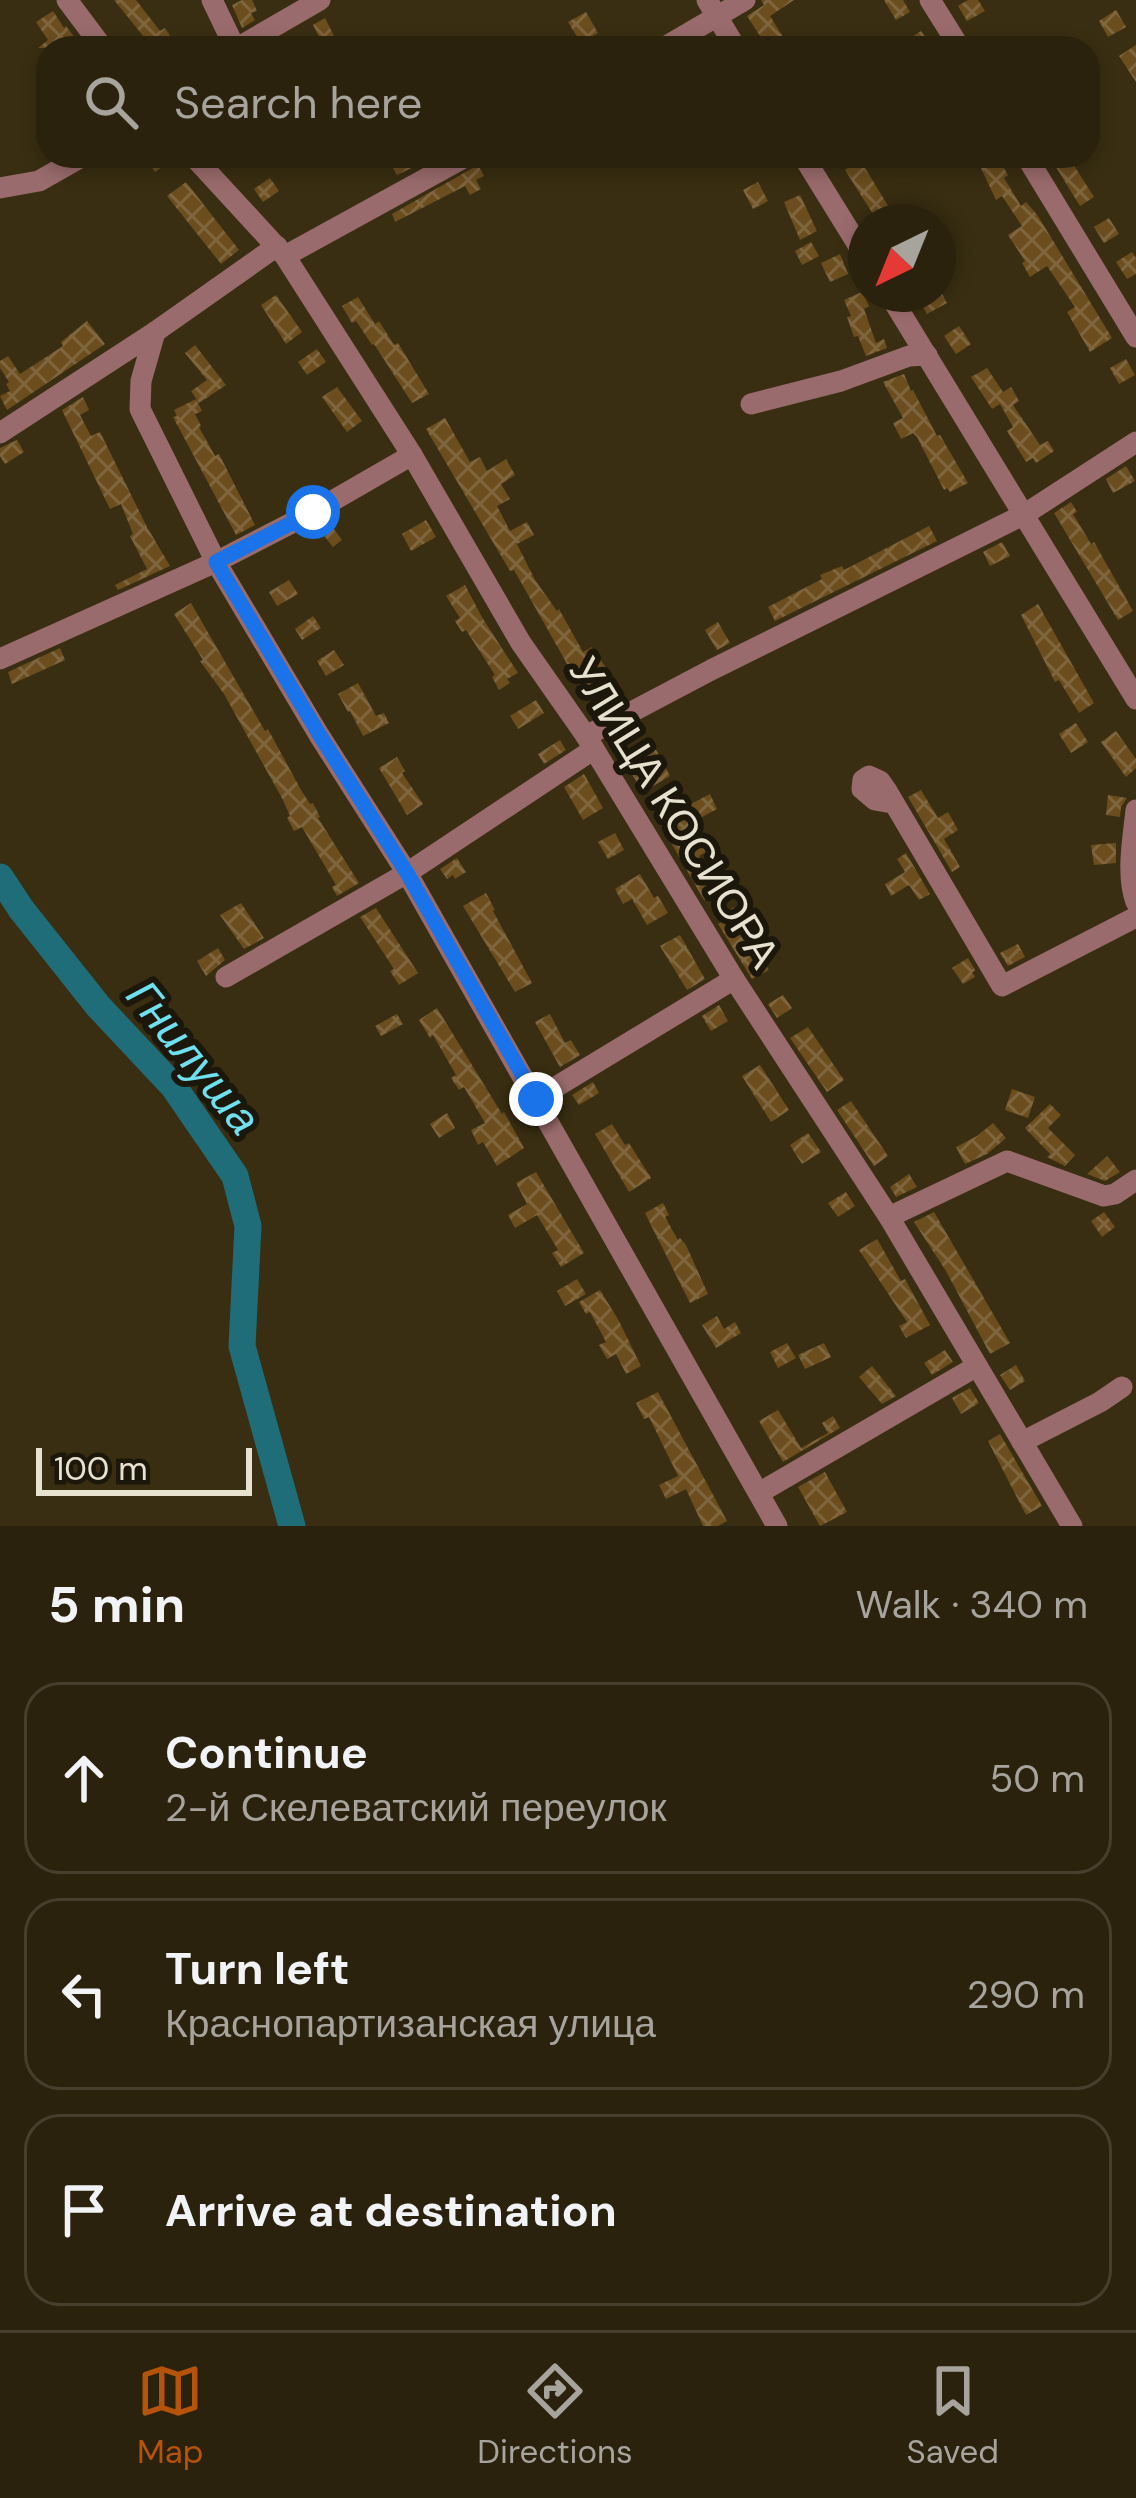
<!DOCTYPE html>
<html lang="en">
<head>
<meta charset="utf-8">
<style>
  body { margin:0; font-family:"DM Sans",sans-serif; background:#332a16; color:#f1f3f6 }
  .compass { position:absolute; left:848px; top:204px; width:108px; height:108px; border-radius:50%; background:#2b220d; box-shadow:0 6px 18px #0003; rotate:223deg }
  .scale { position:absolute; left:36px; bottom:30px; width:216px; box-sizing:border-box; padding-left:12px; border:6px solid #e7e1d0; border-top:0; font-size:33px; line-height:42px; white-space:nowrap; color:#e7e1d0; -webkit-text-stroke:9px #1c170b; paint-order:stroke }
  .stop { position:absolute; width:36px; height:36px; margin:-27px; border:9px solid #1a73e8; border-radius:50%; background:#fff }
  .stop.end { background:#1a73e8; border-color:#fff; box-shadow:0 3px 12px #0008 }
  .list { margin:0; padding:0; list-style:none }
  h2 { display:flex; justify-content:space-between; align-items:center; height:156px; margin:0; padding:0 48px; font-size:51px }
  h2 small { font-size:39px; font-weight:400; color:#a6a49d }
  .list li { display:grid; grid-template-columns:78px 1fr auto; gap:36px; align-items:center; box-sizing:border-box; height:192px; margin:0 24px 24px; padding:0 24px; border:3px solid #473f2e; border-radius:36px }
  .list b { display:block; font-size:45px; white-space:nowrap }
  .list p { margin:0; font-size:39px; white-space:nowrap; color:#a6a49d }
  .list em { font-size:39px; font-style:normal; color:#a6a49d }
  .icon { flex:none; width:66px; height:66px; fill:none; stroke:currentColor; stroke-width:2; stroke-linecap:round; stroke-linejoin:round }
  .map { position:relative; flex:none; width:1136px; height:1526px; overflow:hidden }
  .search { position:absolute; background:#2b220d; box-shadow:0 6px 18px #0003; left:36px; right:36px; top:36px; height:132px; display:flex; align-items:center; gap:30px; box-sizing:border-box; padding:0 42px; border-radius:36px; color:#a6a49d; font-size:45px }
  .sheet { height:804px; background:#2b220d }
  nav { display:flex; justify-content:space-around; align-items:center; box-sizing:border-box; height:168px; border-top:3px solid #473f2e; background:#2b220d; font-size:33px; color:#a6a49d }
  nav a { display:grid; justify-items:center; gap:6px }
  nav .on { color:#b45309 }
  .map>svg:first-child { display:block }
</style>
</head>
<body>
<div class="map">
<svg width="1136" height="1526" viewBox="0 0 1136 1526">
  <defs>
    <pattern id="building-cross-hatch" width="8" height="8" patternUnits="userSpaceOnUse" patternTransform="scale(3)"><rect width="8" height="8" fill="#6b4d1e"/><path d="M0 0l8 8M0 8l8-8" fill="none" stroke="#80663e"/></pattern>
  </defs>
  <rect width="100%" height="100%" fill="#392e11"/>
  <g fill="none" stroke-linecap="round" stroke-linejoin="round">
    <polyline stroke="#1f6d78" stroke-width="27" points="0,877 21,909 98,1006 174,1087 235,1176 248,1226 242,1346 292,1526"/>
  </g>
  <g fill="url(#building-cross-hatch)">
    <polygon points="114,0 136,0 160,31 165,28 173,40 161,48 153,48"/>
    <polygon points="242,0 252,0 257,11 251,13 255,20 242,28 232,5"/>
    <polygon points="761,0 794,0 770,16 790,48 768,48 747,16 764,5"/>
    <polygon points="884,0 903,0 910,12 896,20"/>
    <polygon points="968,0 978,0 985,11 967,21 958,6"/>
    <polygon points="1116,10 1126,27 1108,37 1099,21"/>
    <polygon points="53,11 64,28 66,26 79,43 72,48 38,48 48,40 36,22"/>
    <polygon points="586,12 598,33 581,43 568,22"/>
    <polygon points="325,18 334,36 322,43 313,25"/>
    <polygon points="921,31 933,48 895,48"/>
    <polygon points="1136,45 1136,82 1119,56"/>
    <polygon points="144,156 178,156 155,172"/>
    <polygon points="393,156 416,156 420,164 397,175 390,163 395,160"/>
    <polygon points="850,156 882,156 865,168 898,222 878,222 845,170 855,163"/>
    <polygon points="993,156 997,156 1008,175 1004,178 1021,206 1026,202 1038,216 1112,338 1090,352 1067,312 1075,307 1047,266 1030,277 1022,263 1025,261 1008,235 1022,226 1002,196 996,200 979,164"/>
    <polygon points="1049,156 1068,156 1094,197 1080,206"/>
    <polygon points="478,165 484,176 476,180 481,189 470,195 465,186 395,222 392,214"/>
    <polygon points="270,178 279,191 263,202 254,189"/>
    <polygon points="186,182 239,250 221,264 167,196"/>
    <polygon points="758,182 768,201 753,209 743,190"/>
    <polygon points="800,195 817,231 800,240 784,202"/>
    <polygon points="1109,218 1119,234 1104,243 1094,227"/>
    <polygon points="811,242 819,256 802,265 795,251"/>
    <polygon points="1132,252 1136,258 1136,274 1127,279 1116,262"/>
    <polygon points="840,254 848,274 830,282 821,263"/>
    <polygon points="862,292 869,306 864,309 876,343 884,339 887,348 866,356 858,336 854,337 847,317 851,316 844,300"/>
    <polygon points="916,294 942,294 947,303 927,314"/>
    <polygon points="276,295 302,332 286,344 261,305"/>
    <polygon points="358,297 375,324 379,321 394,345 398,343 429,394 412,403 374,344 372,345 356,321 352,323 342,306"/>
    <polygon points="87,321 105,344 7,410 0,396 10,391 6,384 9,382 0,368 0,361 8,356 20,374 63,346 61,342"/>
    <polygon points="959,326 971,344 956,354 944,336"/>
    <polygon points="195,345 226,385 199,403 191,391 207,380 185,353"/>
    <polygon points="317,349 326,362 307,375 298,362"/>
    <polygon points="1126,359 1135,375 1119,384 1110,368"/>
    <polygon points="987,368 1003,392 1011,387 1019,401 1013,405 1040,445 1048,441 1054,451 1036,463 1033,458 1026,462 1007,431 1013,427 1000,404 992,409 971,377"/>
    <polygon points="904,374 911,391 913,390 937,436 940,435 968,483 950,492 947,488 944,490 917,437 913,433 901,439 893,423 903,418 883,382"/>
    <polygon points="337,387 362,421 347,432 322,397"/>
    <polygon points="83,397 89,410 80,415 91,436 100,432 147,527 170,566 118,590 115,585 147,569 130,536 133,534 121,504 110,509 62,410"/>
    <polygon points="196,399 202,411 195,414 201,426 199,427 215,456 219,454 255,525 236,535 173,417 177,416 174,410"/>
    <polygon points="445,418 470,462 480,457 487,471 506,459 515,475 501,484 510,499 497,506 510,531 527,522 534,535 517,544 535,580 557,611 559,609 583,652 592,647 616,683 588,701 514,570 510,571 426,429"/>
    <polygon points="17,440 24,452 5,464 0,456 0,448"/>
    <polygon points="1126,466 1135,481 1113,493 1106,479"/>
    <polygon points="1071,502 1077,512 1073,514 1091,544 1094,542 1133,611 1118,620 1054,513"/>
    <polygon points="426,520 436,537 411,551 402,534"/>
    <polygon points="328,521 342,540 333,547 317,527"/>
    <polygon points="929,526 937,541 775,621 768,607 822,579 820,575 842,566 844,570"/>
    <polygon points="1002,542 1010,556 990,566 983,552"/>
    <polygon points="289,580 298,594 277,606 269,592"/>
    <polygon points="465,585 483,619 518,673 507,679 510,683 499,690 492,677 495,675 466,630 462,632 455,621 460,618 446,596"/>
    <polygon points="191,603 265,731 268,729 301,790 310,804 313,803 320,817 318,818 359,883 337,896 332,887 336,885 302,827 294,831 287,818 290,816 283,800 224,694 200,661 203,660 174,614"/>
    <polygon points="1038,604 1094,703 1079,713 1059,680 1055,682 1021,615"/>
    <polygon points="313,616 321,628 302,640 295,629"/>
    <polygon points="718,622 730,643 717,650 705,630"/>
    <polygon points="60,648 65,660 12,684 8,672"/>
    <polygon points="334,650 344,665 326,676 317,661"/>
    <polygon points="358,683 376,716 384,713 389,723 363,736 350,711 348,712 338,694"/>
    <polygon points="536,700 544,713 518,729 510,716"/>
    <polygon points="1076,723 1088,742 1071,753 1059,734"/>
    <polygon points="1116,731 1136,759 1136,768 1126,777 1101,742"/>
    <polygon points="560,740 566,750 544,764 538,754"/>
    <polygon points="651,740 670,776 643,792 622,758"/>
    <polygon points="397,757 405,771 402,773 423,804 407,815 379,768"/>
    <polygon points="584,774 603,808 583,820 564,787"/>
    <polygon points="921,790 938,818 948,812 958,830 944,839 960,867 952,872 908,797"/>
    <polygon points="710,794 717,809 693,822 708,851 699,856 719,892 704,900 654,813 680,799 685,807"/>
    <polygon points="1108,795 1127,798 1121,807 1120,817 1106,815"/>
    <polygon points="615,833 624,850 608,859 598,842"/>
    <polygon points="1116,843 1116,863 1094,865 1091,845"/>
    <polygon points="906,853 930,894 919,900 909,885 891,896 885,884 905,872 897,859"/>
    <polygon points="457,858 466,872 455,879 453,875 447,879 440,869"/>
    <polygon points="640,874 654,898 658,896 668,913 647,925 632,899 623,904 615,889"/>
    <polygon points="486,893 495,910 493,911 532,983 515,992 463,906"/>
    <polygon points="241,903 264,938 244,949 220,915"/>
    <polygon points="734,907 769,970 752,979 718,924 725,920 721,914"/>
    <polygon points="376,908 418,973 399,985 390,971 394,969 360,917"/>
    <polygon points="680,935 705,979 687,990 660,946"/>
    <polygon points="1018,944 1025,957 1008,966 1000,953"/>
    <polygon points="218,948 225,960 206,976 197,961"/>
    <polygon points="968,958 975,970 972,973 975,977 963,984 952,968"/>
    <polygon points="783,995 792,1008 777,1018 768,1004"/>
    <polygon points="719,1005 728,1021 711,1031 702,1016"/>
    <polygon points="437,1008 502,1114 504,1112 524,1148 497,1166 483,1142 478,1145 471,1130 485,1123 464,1087 459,1090 451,1078 456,1075 433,1035 430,1038 419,1020"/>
    <polygon points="397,1014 403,1024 381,1036 375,1026"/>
    <polygon points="550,1014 565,1043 571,1040 580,1055 560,1067 535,1022"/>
    <polygon points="808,1027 844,1080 827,1092 790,1038"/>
    <polygon points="760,1065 789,1110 771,1122 742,1076"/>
    <polygon points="593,1082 599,1093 579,1105 572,1095"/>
    <polygon points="1012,1089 1035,1097 1028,1118 1005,1110"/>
    <polygon points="851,1101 888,1156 874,1166 837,1110"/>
    <polygon points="1050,1104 1061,1115 1048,1128 1075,1155 1065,1166 1047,1157 1050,1154 1025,1128"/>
    <polygon points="447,1113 455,1128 439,1138 430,1124"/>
    <polygon points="993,1123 1006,1138 987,1154 965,1164 956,1147 977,1136"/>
    <polygon points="612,1124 625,1145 629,1143 651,1178 629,1192 595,1134"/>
    <polygon points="808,1133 821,1152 802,1164 790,1145"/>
    <polygon points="1107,1156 1120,1172 1105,1181 1087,1174"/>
    <polygon points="536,1172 584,1253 561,1267 552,1253 558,1250 537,1215 515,1228 508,1215 527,1204 516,1183"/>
    <polygon points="909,1174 917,1187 896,1197 890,1187"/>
    <polygon points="846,1192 855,1206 838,1217 828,1203"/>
    <polygon points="663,1203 669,1215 665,1217 678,1240 680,1238 686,1245 708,1294 690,1303 645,1213"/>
    <polygon points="934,1212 1010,1343 990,1354 946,1271 914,1222"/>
    <polygon points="1104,1212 1115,1227 1102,1237 1091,1221"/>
    <polygon points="877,1239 901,1281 905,1279 930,1325 906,1338 899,1326 907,1322 859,1250"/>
    <polygon points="577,1279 586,1294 565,1306 557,1291"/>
    <polygon points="600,1290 619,1321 641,1366 626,1374 616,1354 607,1359 599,1345 606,1342 590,1312 586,1314 579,1302"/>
    <polygon points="717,1316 724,1329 735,1322 741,1333 716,1348 702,1325"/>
    <polygon points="787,1343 796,1358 778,1368 770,1352"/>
    <polygon points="824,1343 831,1357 805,1369 798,1355"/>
    <polygon points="945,1350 953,1362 932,1375 924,1363"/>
    <polygon points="1016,1365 1025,1381 1010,1390 1000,1375"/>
    <polygon points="872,1366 896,1396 882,1404 859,1377"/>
    <polygon points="970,1388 979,1403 961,1414 952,1398"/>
    <polygon points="658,1392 727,1521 718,1526 703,1526 686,1489 666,1499 659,1485 678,1476 649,1417 644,1419 636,1403"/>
    <polygon points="778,1410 801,1448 828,1433 822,1423 833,1416 840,1428 783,1462 759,1421"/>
    <polygon points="1000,1434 1042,1506 1026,1515 988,1441"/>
    <polygon points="825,1472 847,1512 820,1526 798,1487"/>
  </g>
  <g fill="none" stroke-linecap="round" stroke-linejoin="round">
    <g stroke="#9a6b6c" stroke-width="21">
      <polyline points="67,0 103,48"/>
      <polyline points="212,0 235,48"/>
      <polyline points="707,0 736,48"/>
      <polyline points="930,0 960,48"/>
      <polyline points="237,48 320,0"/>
      <polyline points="663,48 745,0"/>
      <polyline points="193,156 285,256 412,455 521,643 586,736 734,979 889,1217 1072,1526"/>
      <polyline points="803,156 866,258"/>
      <polyline points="1026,156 1136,337"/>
      <polyline points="0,188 39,181 83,156"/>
      <polyline points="285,256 467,156"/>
      <polyline points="889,294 1136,699"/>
      <polyline points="155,332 141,381 140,409 216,562 319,735 407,873 777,1526"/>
      <polyline points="751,404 841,381 909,356 927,355"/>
      <polyline points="0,433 155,332 277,246"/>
      <polyline points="0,659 216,562 313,512 412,455"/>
      <polyline points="586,736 711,670 1025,514 1136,442"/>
      <polyline points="892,803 875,800 862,789 863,780 869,776 880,781 887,791 1002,986 1136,917"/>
      <path d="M 1136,810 C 1133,839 1126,875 1136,902"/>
      <polyline points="226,977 407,873 594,749"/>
      <polyline points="536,1099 734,979"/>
      <polyline points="889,1217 1007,1161 1104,1196 1115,1194 1136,1180"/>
      <polyline points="1022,1442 1100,1402 1122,1387"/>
      <polyline points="759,1493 977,1366"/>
    </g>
  </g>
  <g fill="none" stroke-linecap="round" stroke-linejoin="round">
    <polyline stroke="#1a73e8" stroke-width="15" points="313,512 216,562 319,734 407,873 536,1099"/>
  </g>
  <g text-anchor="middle" stroke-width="12" stroke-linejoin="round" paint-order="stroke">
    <g font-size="42" fill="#e7e1d0" stroke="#1c170b">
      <text transform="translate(675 812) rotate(58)" y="15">УЛИЦА КОСИОРА</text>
    </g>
    <g font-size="45" font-style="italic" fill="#6fe0f0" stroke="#1c170b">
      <text transform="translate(194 1057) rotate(51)" y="16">Гнилуша</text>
    </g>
  </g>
</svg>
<svg class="compass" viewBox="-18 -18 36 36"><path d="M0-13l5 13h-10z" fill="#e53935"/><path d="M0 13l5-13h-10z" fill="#a6a49d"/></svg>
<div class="scale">100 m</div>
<div class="stop" style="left:313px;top:512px"></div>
<div class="stop end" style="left:536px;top:1099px"></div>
<div class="search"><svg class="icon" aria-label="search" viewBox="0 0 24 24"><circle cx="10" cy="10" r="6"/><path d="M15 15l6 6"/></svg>Search here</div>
</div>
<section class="sheet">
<h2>5 min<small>Walk · 340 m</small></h2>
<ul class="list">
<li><svg class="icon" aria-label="ahead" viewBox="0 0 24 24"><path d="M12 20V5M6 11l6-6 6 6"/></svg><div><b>Continue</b><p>2-й Скелеватский переулок</p></div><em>50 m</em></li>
<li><svg class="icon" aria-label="left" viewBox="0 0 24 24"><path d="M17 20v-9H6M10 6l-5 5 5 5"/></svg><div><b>Turn left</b><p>Краснопартизанская улица</p></div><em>290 m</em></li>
<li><svg class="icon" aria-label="arrive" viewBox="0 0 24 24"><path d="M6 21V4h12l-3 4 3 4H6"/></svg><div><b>Arrive at destination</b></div></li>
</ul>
</section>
<nav>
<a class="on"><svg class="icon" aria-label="map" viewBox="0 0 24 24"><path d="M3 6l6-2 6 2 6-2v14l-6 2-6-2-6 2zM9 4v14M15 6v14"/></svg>Map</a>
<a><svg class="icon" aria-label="directions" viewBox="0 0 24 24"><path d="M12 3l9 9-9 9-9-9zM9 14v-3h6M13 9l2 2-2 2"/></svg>Directions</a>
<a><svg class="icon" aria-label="saved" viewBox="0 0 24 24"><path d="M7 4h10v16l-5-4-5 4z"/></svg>Saved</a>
</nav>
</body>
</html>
